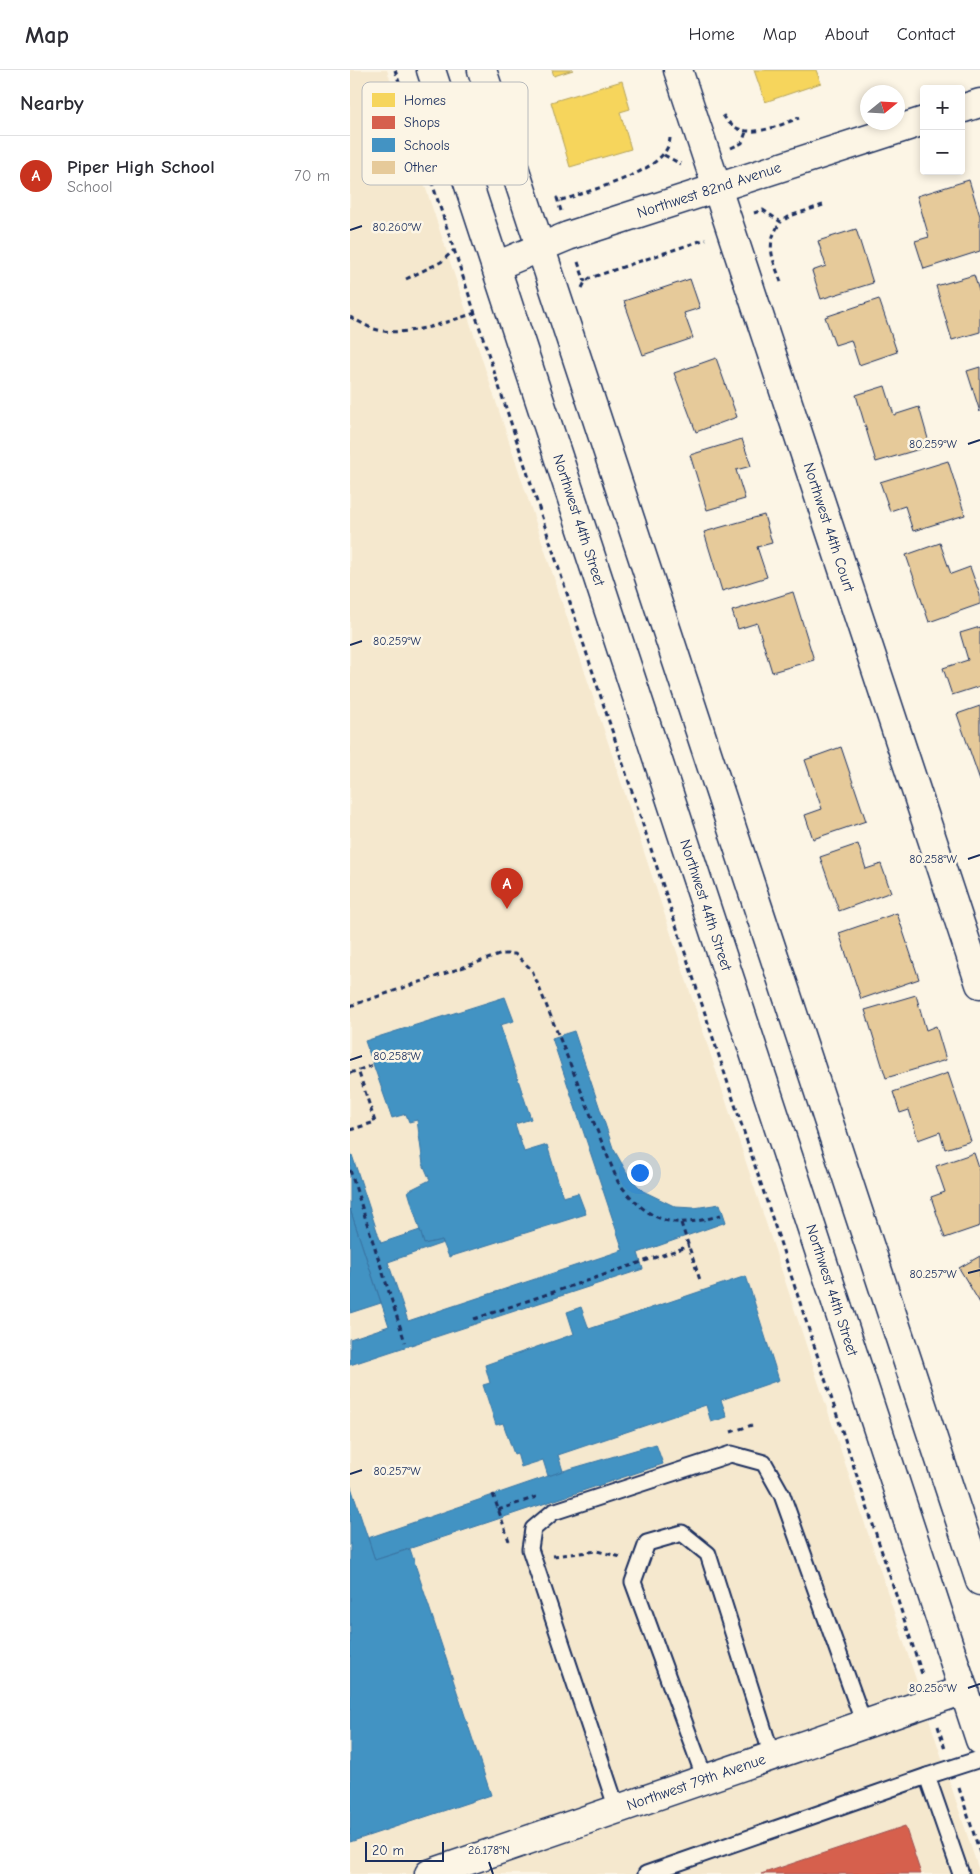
<!DOCTYPE html>
<html lang="en">
<head>
<meta charset="utf-8">
<style>
  body { margin:0; font-family:"Comic Neue",sans-serif; background:#f2f2f3; color:#2b2b33 }
  .controls { position:absolute; right:15px; top:15px; display:grid; overflow:hidden; border-radius:5px; box-shadow:0 2px 8px #0003 }
  .controls button { width:45px; height:45px; display:grid; place-items:center; padding:0; border:0; border-bottom:1px solid #e1e1e2; background:#fff; color:#2b2b33; font:25px sans-serif }
  .compass { position:absolute; left:510px; top:15px; width:45px; height:45px; border-radius:50%; background:#fff; box-shadow:0 2px 8px #0003; rotate:72deg }
  .scale { position:absolute; left:15px; bottom:12px; width:79px; box-sizing:border-box; padding-left:5px; border:2px solid #1b2f5e; border-top:0; font-size:14px; line-height:18px; white-space:nowrap; color:#1b2f5e; -webkit-text-stroke:4px #fcf5e5; paint-order:stroke }
  .you { position:absolute; left:289px; top:1102px; width:18px; height:18px; margin:-12px; border:4px solid #fff; border-radius:50%; background:#1a73e8; box-shadow:0 0 0 8px #1a73e833 }
  .badge { display:grid; place-items:center; width:32px; height:32px; border-radius:50%; background:#c8321e; color:#fff; font-size:16px; font-weight:700 }
  .pin { position:absolute; translate:-50% -41px; filter:drop-shadow(0 1px 2px #0008) }
  .pin::after { content:''; position:absolute; top:26px; width:18px; height:15px; background:inherit; clip-path:polygon(0 0,100% 0,50% 100%) }
  .list { margin:0; padding:0; list-style:none }
  h2 { display:flex; justify-content:space-between; align-items:center; height:65px; margin:0; padding:0 20px; font-size:21px }
  h2 small { font-size:16px; font-weight:400; color:#7c7c81 }
  .list li { display:grid; grid-template-columns:32px 1fr auto; gap:15px; align-items:center; box-sizing:border-box; height:80px; padding:0 20px; border-top:1px solid #e1e1e2 }
  .list b { display:block; font-size:19px; white-space:nowrap }
  .list p { margin:0; font-size:16px; white-space:nowrap; color:#7c7c81 }
  .list em { font-size:16px; font-style:normal; color:#7c7c81 }
  .map { position:relative; flex:none; width:630px; height:1804px; overflow:hidden }
  header { display:flex; align-items:center; gap:30px; box-sizing:border-box; height:70px; padding:0 25px; background:#fff; border-bottom:1px solid #e1e1e2 }
  header strong { font-size:24px }
  nav { display:flex; gap:28px; margin-inline-start:auto; font-size:18px }
  main { display:flex }
  aside { flex:1; background:#fff }
  .map>svg:first-child { display:block }
</style>
</head>
<body>
<header>
<strong>Map</strong>
<nav><a>Home</a><a>Map</a><a>About</a><a>Contact</a></nav>
</header>
<main>
<aside>
<h2>Nearby<small></small></h2>
<ul class="list">
<li><span class="badge">A</span><div><b>Piper High School</b><p>School</p></div><em>70 m</em></li>
</ul>
</aside>
<div class="map">
<svg width="630" height="1804" viewBox="0 0 630 1804">
  <rect width="100%" height="100%" fill="#fcf5e5"/>
  <filter id="ink" filterUnits="userSpaceOnUse"><feTurbulence type="fractalNoise" baseFrequency=".02" numOctaves="2"/><feDisplacementMap in="SourceGraphic" scale="10" xChannelSelector="R" yChannelSelector="G"/><feConvolveMatrix kernelMatrix="1 2 1 2 8 2 1 2 1" color-interpolation-filters="sRGB"/></filter>
  <g filter="url(#ink)">
    <polygon fill="#f5e8ce" points="0,0 37,0 630,1804 0,1804"/>
    <g fill="#f6d55c" stroke="#b4a35d">
      <polygon points="202,0 223,0 204,6"/>
      <polygon points="404,0 466,0 471,13 415,32"/>
      <polygon points="272,11 280,39 270,42 281,79 220,97 201,32"/>
    </g>
    <polygon fill="#d6604d" stroke="#9e5152" points="555,1756 571,1804 411,1804"/>
    <g fill="#4393c3" stroke="#3775a5">
      <polygon points="155,927 164,951 150,955 181,1049 165,1054 174,1082 197,1075 213,1127 228,1123 236,1144 99,1187 92,1170 74,1174 58,1121 80,1110 73,1094 67,1050 59,1052 56,1044 42,1048 15,971"/>
      <polygon points="224,961 263,1078 280,1108 293,1121 326,1137 344,1138 370,1134 376,1152 288,1183 293,1199 0,1295 0,1269 39,1256 0,1139 0,1086 2,1085 31,1173 70,1160 74,1174 92,1170 93,1173 38,1192 58,1251 273,1180 202,968"/>
      <polygon points="0,1139 31,1233 0,1243"/>
      <polygon points="396,1206 429,1310 371,1330 377,1347 361,1352 356,1335 208,1385 213,1401 198,1406 193,1390 171,1397 167,1383 164,1384 153,1353 146,1355 133,1315 140,1313 135,1295 224,1264 217,1242 231,1237 239,1259"/>
      <polygon points="306,1374 313,1394 25,1490 18,1468 213,1401"/>
      <polygon points="0,1414 25,1490 60,1479 141,1725 0,1772"/>
    </g>
    <g fill="#e6ca9a" stroke="#1b2f5e">
      <polygon points="619,110 630,146 630,181 574,199 565,171 579,167 567,126"/>
      <polygon points="506,159 523,213 471,229 462,201 476,196 468,171"/>
      <polygon points="624,205 630,224 630,262 602,270 586,216"/>
      <polygon points="340,209 350,238 334,243 343,268 293,285 274,231"/>
      <polygon points="529,229 547,282 509,295 501,270 485,275 475,247"/>
      <polygon points="366,288 387,347 346,362 324,303"/>
      <polygon points="630,297 630,342 617,301"/>
      <polygon points="535,316 544,345 569,337 580,376 526,392 506,325"/>
      <polygon points="392,369 401,396 386,400 395,429 357,440 340,385"/>
      <polygon points="598,391 615,445 563,461 555,436 540,441 530,412"/>
      <polygon points="414,445 422,473 407,477 417,507 372,521 354,462"/>
      <polygon points="590,473 601,504 620,497 630,525 630,534 579,552 556,485"/>
      <polygon points="443,522 464,590 422,602 407,553 388,559 382,541"/>
      <polygon points="630,557 630,616 602,625 593,598 618,590 610,563"/>
      <polygon points="630,636 630,710 607,644"/>
      <polygon points="491,677 516,751 463,769 455,745 472,739 455,690"/>
      <polygon points="508,774 516,799 531,794 541,822 489,841 470,787"/>
      <polygon points="547,843 569,909 511,929 489,863"/>
      <polygon points="566,925 576,960 586,956 596,990 536,1008 515,940"/>
      <polygon points="598,1003 621,1071 595,1079 590,1062 568,1070 559,1040 550,1043 543,1022"/>
      <polygon points="624,1083 630,1101 630,1156 595,1168 581,1127 595,1122 586,1096"/>
      <polygon points="630,1186 630,1233 609,1198"/>
    </g>
    <g fill="none" stroke-linecap="round" stroke-linejoin="round">
      <g stroke="#1b2f5e" stroke-width="19">
        <g id="lane">
          <polyline points="577,1706 630,1689"/>
          <polyline points="355,1709 283,1512 297,1473 332,1463 358,1484 422,1686"/>
          <polyline points="267,1739 180,1479 183,1459 203,1442 381,1384 414,1393 432,1425 514,1654"/>
          <polyline points="296,1804 577,1706 611,1804"/>
        </g>
      </g>
      <g stroke="#1b2f5e" stroke-width="31">
        <g id="street">
          <polyline points="328,0 630,914"/>
          <polyline points="79,1804 614,1620"/>
        </g>
      </g>
      <g stroke="#1b2f5e" stroke-width="31">
        <g id="secondary">
          <polyline points="81,0 630,1670"/>
          <polyline points="132,0 630,1511"/>
          <polyline points="611,39 630,33"/>
          <polyline points="146,196 218,166 574,51"/>
        </g>
      </g>
      <g stroke="#1b2f5e" stroke-width="3" stroke-dasharray="5 4" stroke-linecap="butt">
        <polyline points="45,0 573,1607"/>
        <path d="M 373,45 C 391,74 424,57 449,48"/>
        <polyline points="381,78 392,73 396,62"/>
        <polyline points="314,85 331,94"/>
        <path d="M 211,141 L 207,128 L 211,130 L 219,128 C 245,118 320,101 320,67"/>
        <polyline points="404,143 413,140 431,152 440,146 473,135"/>
        <polyline points="228,192 235,212"/>
        <polyline points="56,209 91,192 104,180"/>
        <path d="M 431,212 C 423,189 414,174 431,152"/>
        <polyline points="232,218 235,212 240,208 356,169"/>
        <path d="M 0,247 C 9,251 18,258 28,260 C 59,267 96,252 125,243"/>
        <path d="M 0,936 L 152,884 L 165,884 L 182,900 L 268,1112 C 300,1153 322,1160 371,1145"/>
        <polyline points="0,1003 23,995"/>
        <polyline points="0,1060 25,1052 8,1000"/>
        <polyline points="0,1100 55,1272"/>
        <polyline points="331,1153 350,1210"/>
        <polyline points="124,1249 339,1176"/>
        <polyline points="381,1362 402,1355"/>
        <polyline points="143,1424 159,1471"/>
        <polyline points="148,1440 186,1427"/>
        <polyline points="203,1486 247,1481 271,1487"/>
        <polyline points="588,1656 595,1679"/>
        <polyline points="609,1718 630,1783"/>
      </g>
      <use href="#lane" stroke="#fcf5e5" stroke-width="15"/>
      <use href="#street" stroke="#fcf5e5" stroke-width="28"/>
      <use href="#secondary" stroke="#fcf5e5" stroke-width="28"/>
    </g>
  </g>
  <path fill="none" stroke="#1b2f5e" stroke-width="2" d="M 0,160 L 12,156M 618,374 L 630,370M 0,575 L 12,571M 618,789 L 630,785M 0,990 L 12,986M 618,1203 L 630,1200M 0,1404 L 12,1400M 618,1618 L 630,1614M 139,1792 L 143,1804"/>
  <g text-anchor="middle" stroke-width="5" stroke-linejoin="round" paint-order="stroke">
    <g font-size="15" fill="#1b2f5e" stroke="#fcf5e5">
      <text transform="translate(359 120) rotate(-18)" y="5">Northwest 82nd Avenue</text>
      <text transform="translate(229 450) rotate(72)" y="5">Northwest 44th Street</text>
      <text transform="translate(479 457) rotate(72)" y="5">Northwest 44th Court</text>
      <text transform="translate(356 835) rotate(72)" y="5">Northwest 44th Street</text>
      <text transform="translate(482 1220) rotate(72)" y="5">Northwest 44th Street</text>
      <text transform="translate(346 1712) rotate(-19)" y="5">Northwest 79th Avenue</text>
    </g>
  </g>
  <rect x="12" y="12" width="166" height="103" rx="8" fill="#fcf5e5" stroke="#b8babc" stroke-width="1"/>
  <rect x="22" y="23" width="23" height="14" fill="#f6d55c"/>
  <rect x="22" y="46" width="23" height="13" fill="#d6604d"/>
  <rect x="22" y="68" width="23" height="14" fill="#4393c3"/>
  <rect x="22" y="91" width="23" height="13" fill="#e6ca9a"/>
  <g font-size="14" fill="#1b2f5e">
    <text x="54" y="35">Homes</text>
    <text x="54" y="57">Shops</text>
    <text x="54" y="80">Schools</text>
    <text x="54" y="102">Other</text>
  </g>
  <g font-size="12" text-anchor="middle" fill="#1b2f5e" stroke="#fcf5e5" stroke-width="5" stroke-linejoin="round" paint-order="stroke">
    <text x="47" y="161">80.260°W</text>
    <text x="583" y="378">80.259°W</text>
    <text x="47" y="575">80.259°W</text>
    <text x="583" y="793">80.258°W</text>
    <text x="47" y="990">80.258°W</text>
    <text x="583" y="1208">80.257°W</text>
    <text x="47" y="1405">80.257°W</text>
    <text x="583" y="1622">80.256°W</text>
    <text x="139" y="1784">26.178°N</text>
  </g>
</svg>
<div class="controls">
<button>+</button>
<button>−</button>
</div>
<svg class="compass" viewBox="-18 -18 36 36"><path d="M0-13l5 13h-10z" fill="#e53935"/><path d="M0 13l5-13h-10z" fill="#7c7c81"/></svg>
<div class="scale">20 m</div>
<div class="you"></div>
<div class="pin badge" style="left:157px;top:839px">A</div>
</div>
</main>
</body>
</html>
